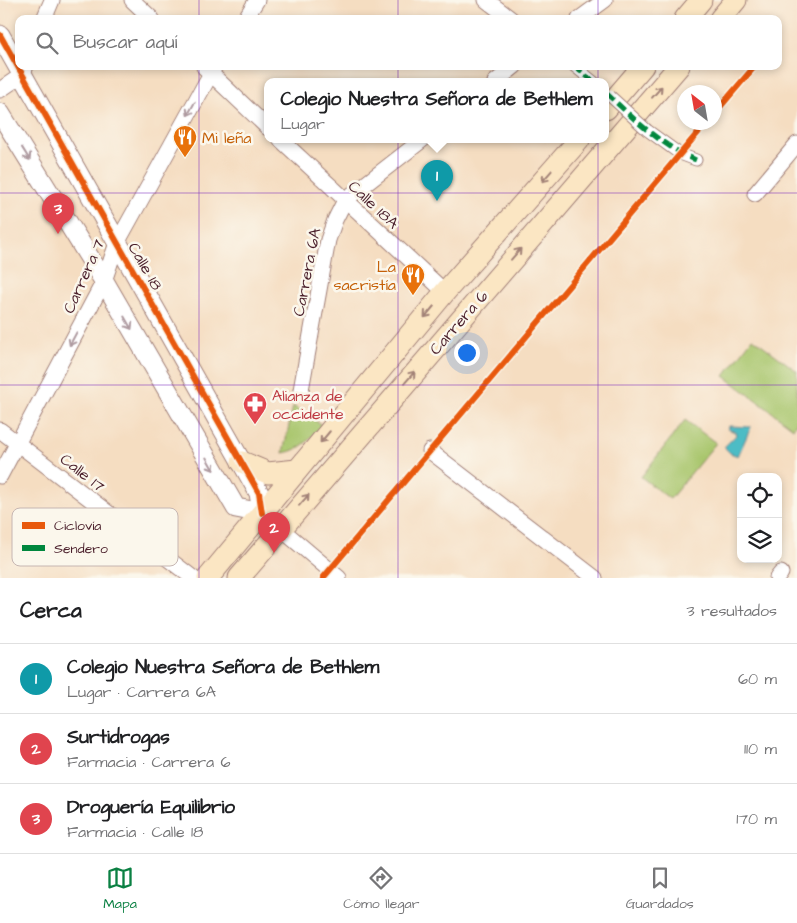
<!DOCTYPE html>
<html lang="es">
<head>
<meta charset="utf-8">
<style>
  body { margin:0; font-family:"Architects Daughter",sans-serif; background:#f2f2f2; color:#202124 }
  .controls { position:absolute; right:15px; bottom:15px; display:grid; overflow:hidden; border-radius:10px; box-shadow:0 2px 8px #0003 }
  .controls button { width:45px; height:45px; display:grid; place-items:center; padding:0; border:0; border-bottom:1px solid #e0e0e0; background:#fff; color:#202124; font:25px sans-serif }
  .compass { position:absolute; left:677px; top:85px; width:45px; height:45px; border-radius:50%; background:#fff; box-shadow:0 2px 8px #0003; rotate:329deg }
  .you { position:absolute; left:466px; top:352px; width:18px; height:18px; margin:-12px; border:4px solid #fff; border-radius:50%; background:#1a73e8; box-shadow:0 0 0 8px #1a73e833 }
  .badge { display:grid; place-items:center; width:32px; height:32px; border-radius:50%; background:#0b8043; color:#fff; font-size:16px; font-weight:700 }
  .pin { position:absolute; translate:-50% -41px; filter:drop-shadow(0 1px 2px #0008) }
  .pin::after { content:''; position:absolute; top:26px; width:18px; height:15px; background:inherit; clip-path:polygon(0 0,100% 0,50% 100%) }
  .popup { position:absolute; left:264px; top:78px; width:345px; height:65px; box-sizing:border-box; display:grid; place-content:center; border-radius:10px; background:#fff; filter:drop-shadow(0 1px 4px #0005); font-size:16px; white-space:nowrap; color:#757577 }
  .popup b { font-size:19px; color:#202124 }
  .popup::after { content:''; position:absolute; left:50%; top:100%; margin-left:-10px; border:10px solid transparent; border-top-color:#fff }
  .list { margin:0; padding:0; list-style:none }
  h2 { display:flex; justify-content:space-between; align-items:center; height:65px; margin:0; padding:0 20px; font-size:21px }
  h2 small { font-size:16px; font-weight:400; color:#757577 }
  .list li { display:grid; grid-template-columns:32px 1fr auto; gap:15px; align-items:center; box-sizing:border-box; height:70px; padding:0 20px; border-top:1px solid #e0e0e0 }
  .list b { display:block; font-size:19px; white-space:nowrap }
  .list p { margin:0; font-size:16px; white-space:nowrap; color:#757577 }
  .list em { font-size:16px; font-style:normal; color:#757577 }
  .icon { flex:none; width:28px; height:28px; fill:none; stroke:currentColor; stroke-width:2; stroke-linecap:round; stroke-linejoin:round }
  .map { position:relative; flex:none; width:797px; height:578px; overflow:hidden }
  .search { position:absolute; background:#fff; box-shadow:0 2px 8px #0003; left:15px; right:15px; top:15px; height:55px; display:flex; align-items:center; gap:12px; box-sizing:border-box; padding:0 18px; border-radius:10px; color:#757577; font-size:19px }
  .sheet { height:275px; background:#fff }
  nav { display:flex; justify-content:space-around; align-items:center; box-sizing:border-box; height:70px; border-top:1px solid #e0e0e0; background:#fff; font-size:14px; color:#757577 }
  nav a { display:grid; justify-items:center; gap:2px }
  nav .on { color:#0b8043 }
  .map>svg:first-child { display:block }
</style>
</head>
<body>
<div class="map">
<svg width="797" height="578" viewBox="0 0 797 578">
  <rect width="100%" height="100%" fill="#fbf7ec"/>
  <filter id="ink" filterUnits="userSpaceOnUse"><feTurbulence type="fractalNoise" baseFrequency=".02" numOctaves="2"/><feDisplacementMap in="SourceGraphic" scale="10" xChannelSelector="R" yChannelSelector="G"/><feConvolveMatrix kernelMatrix="1 2 1 2 8 2 1 2 1" color-interpolation-filters="sRGB"/></filter>
  <filter id="wash" filterUnits="userSpaceOnUse"><feTurbulence type="fractalNoise" baseFrequency=".0096" numOctaves="4" result="noise"/><feDisplacementMap in="SourceGraphic" scale="20" xChannelSelector="R" yChannelSelector="G"/><feGaussianBlur stdDeviation="1.12" result="paint"/><feColorMatrix in="noise" values="0 0 0 0 0 0 0 0 0 0 0 0 0 0 0 0 0 1.4 0 .05"/><feComposite in="paint" operator="in"/></filter>
  <g filter="url(#wash)">
    <rect width="100%" height="100%" fill="#f5ddc1"/>
    <g fill="#a9c66d" stroke="#7a724c">
      <polygon points="753,338 797,371 797,422 793,428 724,376"/>
      <path d="M 293,406 L 322,425 C 310,439 302,450 283,453 Z"/>
      <polygon points="685,420 716,443 670,499 641,477"/>
    </g>
    <polygon fill="#4dbcc5" stroke="#4c6e78" points="729,426 751,427 738,456 730,453 724,447 736,435 735,432 728,429"/>
  </g>
  <g filter="url(#ink)">
    <g fill="none" stroke-linecap="round" stroke-linejoin="round">
      <g stroke="#a07e76" stroke-width="13">
        <g id="pedestrian">
          <polyline points="574,66 594,82"/>
          <polyline points="647,130 680,154 696,160"/>
        </g>
      </g>
      <g stroke="#a07e76" stroke-width="17">
        <g id="minor">
          <polyline points="132,0 152,19"/>
          <polyline points="486,0 511,19"/>
          <polyline points="44,19 52,0"/>
          <polyline points="245,19 257,0"/>
          <polyline points="579,19 605,0"/>
          <polyline points="204,67 268,128"/>
          <polyline points="495,82 515,66"/>
          <polyline points="0,90 22,75 26,66"/>
          <polyline points="281,140 445,292"/>
          <polyline points="755,194 797,144"/>
          <polyline points="301,390 328,240 335,220 345,200 422,140"/>
          <polyline points="0,430 193,578"/>
          <polyline points="430,451 595,578"/>
          <polyline points="0,476 104,281 117,243 215,66"/>
          <polyline points="280,528 339,578"/>
          <polyline points="777,578 781,573"/>
        </g>
      </g>
      <g stroke="#a07e76" stroke-width="21">
        <g id="tertiary">
          <polyline points="0,35 259,493 262,513"/>
          <polyline points="0,113 104,281 236,508 262,513"/>
        </g>
      </g>
      <g stroke="#a07e76" stroke-width="23">
        <g id="secondary">
          <polyline points="685,19 701,0"/>
          <polyline points="720,19 736,0"/>
          <polyline points="606,109 643,66"/>
          <polyline points="242,462 268,473 297,470"/>
          <polyline points="208,578 445,292 579,140"/>
          <polyline points="239,578 679,66"/>
        </g>
      </g>
      <use href="#pedestrian" stroke="#fff" stroke-width="11"/>
      <use href="#minor" stroke="#fff" stroke-width="15"/>
      <use href="#tertiary" stroke="#fff" stroke-width="19"/>
      <use href="#secondary" stroke="#fbe6c3" stroke-width="21"/>
      <g stroke="#a07e76" stroke-width="13" stroke-linecap="butt">
        <polyline id="pedestrian-bridge" points="610,96 647,130"/>
      </g>
      <use href="#pedestrian-bridge" stroke="#fff" stroke-width="11"/>
      <g stroke="#00873e" stroke-width="5" stroke-dasharray="10 5" stroke-linecap="butt">
        <polyline points="574,66 594,82"/>
        <path d="M 606,93 C 633,118 661,146 696,160"/>
      </g>
      <g stroke="#fbf7ec" stroke-width="9">
        <g id="cycleway">
          <polyline points="0,35 259,493 262,513"/>
          <polyline points="714,114 755,66"/>
          <polyline points="323,578 707,122"/>
        </g>
      </g>
      <use href="#cycleway" stroke="#e8590c" stroke-width="6"/>
    </g>
    <defs><path id="oneway-shaft" d="M-6 0H5M1.5-3L5.5 0L1.5 3" fill="none" stroke-width="1.6" stroke-linecap="round" stroke-linejoin="round" transform="scale(1.25)"/></defs>
    <g stroke="#a28277">
      <use href="#oneway-shaft" transform="translate(657 92) rotate(-49)"/>
      <use href="#oneway-shaft" transform="translate(547 176) rotate(131)"/>
      <use href="#oneway-shaft" transform="translate(516 254) rotate(-49)"/>
      <use href="#oneway-shaft" transform="translate(429 312) rotate(130)"/>
      <use href="#oneway-shaft" transform="translate(410 377) rotate(-49)"/>
      <use href="#oneway-shaft" transform="translate(325 437) rotate(130)"/>
      <use href="#oneway-shaft" transform="translate(304 500) rotate(-49)"/>
    </g>
    <g stroke="#ae9aa0">
      <use href="#oneway-shaft" transform="translate(191 109) rotate(119)"/>
      <use href="#oneway-shaft" transform="translate(26 154) rotate(58)"/>
      <use href="#oneway-shaft" transform="translate(128 323) rotate(60)"/>
      <use href="#oneway-shaft" transform="translate(73 339) rotate(118)"/>
      <use href="#oneway-shaft" transform="translate(210 464) rotate(60)"/>
    </g>
  </g>
  <path fill="none" stroke="#7b2cbf" stroke-width="1" stroke-opacity="0.55" d="M 199,0 L 199,19M 398,0 L 398,19M 598,0 L 598,19M 199,66 L 199,578M 398,66 L 398,578M 598,66 L 598,578M 0,193 L 797,193M 0,385 L 797,385"/>
  <defs>
    <g id="restaurant-pin" transform="scale(1.25)"><path d="M0 17L-7.5 6A9.5 9.5 0 1 1 7.5 6Z" fill="#e8710a" stroke="#fbf7ec"/><path d="M-5-6h1v4h1v-4h1v4h1v-4h1v5L-1.5 .5V6h-2V.5L-5-1ZM5-6V6H3V1.5H1.5Q1.5-4 5-6Z" fill="#fff"/></g>
    <g id="pharmacy-pin" transform="scale(1.25)"><path d="M0 17L-7.5 6A9.5 9.5 0 1 1 7.5 6Z" fill="#e0444e" stroke="#fbf7ec"/><path d="M-2-6h4v4h4v4h-4v4h-4v-4h-4v-4h4Z" fill="#fff"/></g>
  </defs>
  <g fill-rule="evenodd">
    <use href="#restaurant-pin" x="185" y="137"/>
    <use href="#restaurant-pin" x="413" y="275"/>
    <use href="#pharmacy-pin" x="255" y="404"/>
  </g>
  <g text-anchor="middle" stroke-width="5" stroke-linejoin="round" paint-order="stroke">
    <g font-size="16" fill="#c56008" stroke="#fbf7ec" text-anchor="start">
      <text x="202" y="143">Mi leña</text>
      <text x="396" y="272" text-anchor="end">La<tspan x="396" dy="18">sacristía</tspan></text>
    </g>
    <g font-size="16" fill="#4a1f2b" stroke="#fbf7ec">
      <text transform="translate(374 204) rotate(43)" y="6">Calle 18A</text>
      <text transform="translate(146 266) rotate(60)" y="6">Calle 18</text>
      <text transform="translate(306 272) rotate(-79)" y="6">Carrera 6A</text>
      <text transform="translate(83 276) rotate(-66)" y="6">Carrera 7</text>
      <text transform="translate(458 322) rotate(-49)" y="6">Carrera 6</text>
      <text transform="translate(83 472) rotate(38)" y="6">Calle 17</text>
    </g>
    <g font-size="16" fill="#be3a42" stroke="#fbf7ec" text-anchor="start">
      <text x="272" y="401">Alianza de<tspan x="272" dy="18">occidente</tspan></text>
    </g>
  </g>
  <rect x="12" y="508" width="166" height="58" rx="8" fill="#fbf7ec" stroke="#c6b6b2" stroke-width="1"/>
  <rect x="22" y="522" width="23" height="7" fill="#e8590c"/>
  <rect x="22" y="545" width="23" height="6" fill="#00873e"/>
  <g font-size="14" fill="#4a1f2b">
    <text x="54" y="530">Ciclovía</text>
    <text x="54" y="553">Sendero</text>
  </g>
</svg>
<div class="controls">
<button><svg class="icon" aria-label="locate" viewBox="0 0 24 24"><circle cx="12" cy="12" r="6"/><path d="M12 2v4M12 18v4M2 12h4M18 12h4"/></svg></button>
<button><svg class="icon" aria-label="layers" viewBox="0 0 24 24"><path d="M12 4l9 5-9 5-9-5zM3 14l9 5 9-5"/></svg></button>
</div>
<svg class="compass" viewBox="-18 -18 36 36"><path d="M0-13l5 13h-10z" fill="#e53935"/><path d="M0 13l5-13h-10z" fill="#757577"/></svg>
<div class="you"></div>
<div class="pin badge" style="left:437px;top:201px;background:#0f9aa8">1</div>
<div class="popup"><b>Colegio Nuestra Señora de Bethlem</b>Lugar</div>
<div class="pin badge" style="left:274px;top:553px;background:#e0444e">2</div>
<div class="pin badge" style="left:58px;top:234px;background:#e0444e">3</div>
<div class="search"><svg class="icon" aria-label="search" viewBox="0 0 24 24"><circle cx="10" cy="10" r="6"/><path d="M15 15l6 6"/></svg>Buscar aquí</div>
</div>
<section class="sheet">
<h2>Cerca<small>3 resultados</small></h2>
<ul class="list">
<li><span class="badge" style="background:#0f9aa8">1</span><div><b>Colegio Nuestra Señora de Bethlem</b><p>Lugar · Carrera 6A</p></div><em>60 m</em></li>
<li><span class="badge" style="background:#e0444e">2</span><div><b>Surtidrogas</b><p>Farmacia · Carrera 6</p></div><em>110 m</em></li>
<li><span class="badge" style="background:#e0444e">3</span><div><b>Droguería Equilibrio</b><p>Farmacia · Calle 18</p></div><em>170 m</em></li>
</ul>
</section>
<nav>
<a class="on"><svg class="icon" aria-label="map" viewBox="0 0 24 24"><path d="M3 6l6-2 6 2 6-2v14l-6 2-6-2-6 2zM9 4v14M15 6v14"/></svg>Mapa</a>
<a><svg class="icon" aria-label="directions" viewBox="0 0 24 24"><path d="M12 3l9 9-9 9-9-9zM9 14v-3h6M13 9l2 2-2 2"/></svg>Cómo llegar</a>
<a><svg class="icon" aria-label="saved" viewBox="0 0 24 24"><path d="M7 4h10v16l-5-4-5 4z"/></svg>Guardados</a>
</nav>
</body>
</html>
